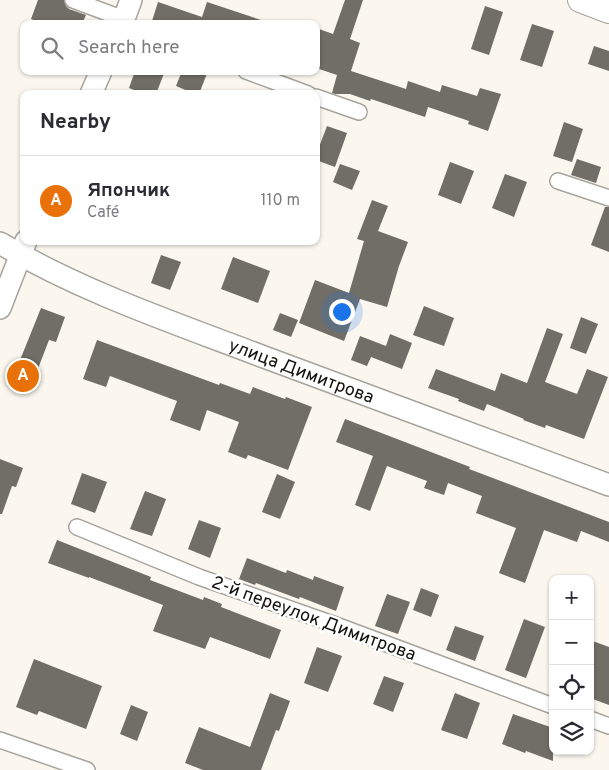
<!DOCTYPE html>
<html lang="en">
<head>
<meta charset="utf-8">
<style>
  body { margin:0; font-family:Overpass,sans-serif; background:#f2f2f3; color:#2b2b33 }
  .controls { position:absolute; right:15px; bottom:15px; display:grid; overflow:hidden; border-radius:10px; box-shadow:0 1px 4px #0004 }
  .controls button { width:45px; height:45px; display:grid; place-items:center; padding:0; border:0; border-bottom:1px solid #e1e1e2; background:#fff; color:#2b2b33; font:25px sans-serif }
  .you { position:absolute; left:341px; top:311px; width:18px; height:18px; margin:-12px; border:4px solid #fff; border-radius:50%; background:#1a73e8; box-shadow:0 0 0 8px #1a73e833 }
  .badge { display:grid; place-items:center; width:32px; height:32px; border-radius:50%; background:#d93025; color:#fff; font-size:16px; font-weight:700 }
  .pin { position:absolute; translate:-50% -50%; border:2px solid #fff; box-shadow:0 1px 5px #0006 }
  .list { margin:0; padding:0; list-style:none }
  h2 { display:flex; justify-content:space-between; align-items:center; height:65px; margin:0; padding:0 20px; font-size:21px }
  h2 small { font-size:16px; font-weight:400; color:#7c7c81 }
  .list li { display:grid; grid-template-columns:32px 1fr auto; gap:15px; align-items:center; box-sizing:border-box; height:90px; padding:0 20px; border-top:1px solid #e1e1e2 }
  .list b { display:block; font-size:19px; white-space:nowrap }
  .list p { margin:0; font-size:16px; white-space:nowrap; color:#7c7c81 }
  .list em { font-size:16px; font-style:normal; color:#7c7c81 }
  .icon { flex:none; width:28px; height:28px; fill:none; stroke:currentColor; stroke-width:2; stroke-linecap:round; stroke-linejoin:round }
  .map { position:relative; flex:none; width:609px; height:770px; overflow:hidden }
  .search { position:absolute; background:#fff; box-shadow:0 1px 4px #0004; left:20px; top:20px; width:300px; height:55px; display:flex; align-items:center; gap:12px; box-sizing:border-box; padding:0 18px; border-radius:10px; color:#7c7c81; font-size:19px }
  .panel { position:absolute; background:#fff; box-shadow:0 1px 4px #0004; left:20px; top:90px; width:300px; height:155px; border-radius:10px }
  .map>svg:first-child { display:block }
</style>
</head>
<body>
<div class="map">
<svg width="609" height="770" viewBox="0 0 609 770">
  <rect width="100%" height="100%" fill="#fbf7ef"/>
  <g fill="#716e67">
    <polygon points="38,0 64,0 66,6 69,9 86,15 82,24 44,24 31,19"/>
    <polygon points="345,0 363,0 350,39 360,43 351,71 406,89 408,81 440,92 442,85 477,96 480,88 501,94 488,131 468,124 469,121 428,107 425,117 371,99 370,101 350,94 335,94 332,93 337,75 316,68 316,37 319,29 333,34"/>
    <polygon points="158,2 202,17 207,2 264,21 263,24 151,24"/>
    <polygon points="485,6 503,12 489,55 471,49"/>
    <polygon points="532,24 554,31 542,67 520,60"/>
    <polygon points="594,46 609,51 609,71 588,64"/>
    <polygon points="135,71 165,71 156,94 144,94 129,88"/>
    <polygon points="182,71 208,71 199,94 195,94 176,86"/>
    <polygon points="564,122 583,129 572,162 553,156"/>
    <polygon points="327,126 347,133 335,167 316,160 316,155"/>
    <polygon points="577,159 601,167 596,183 571,175"/>
    <polygon points="450,162 474,171 461,204 438,195"/>
    <polygon points="340,164 360,171 352,190 333,182"/>
    <polygon points="505,174 527,182 514,217 492,208"/>
    <polygon points="372,200 388,206 378,231 408,242 399,266 387,307 360,299 344,341 299,323 315,280 349,293 364,241 357,239"/>
    <polygon points="605,207 609,207 609,252 591,245"/>
    <polygon points="161,255 181,262 170,290 151,283"/>
    <polygon points="233,257 270,271 258,303 221,289"/>
    <polygon points="424,306 454,318 444,346 413,335"/>
    <polygon points="41,308 65,317 56,342 49,340 29,392 10,385"/>
    <polygon points="280,313 298,320 291,337 273,330"/>
    <polygon points="581,317 598,324 586,354 570,348"/>
    <polygon points="547,328 563,334 545,382 577,394 587,369 608,377 584,439 546,425 545,428 523,420 524,419 487,404 484,411 458,401 459,399 428,388 436,369 495,391 501,373 527,383"/>
    <polygon points="390,334 412,343 402,369 371,357 367,366 351,360 360,336 386,346"/>
    <polygon points="97,340 219,385 220,383 250,394 253,387 285,399 286,397 312,407 288,470 248,455 246,459 228,452 239,422 207,410 200,431 170,420 177,401 110,376 106,387 83,379"/>
    <polygon points="345,419 470,467 469,469 609,522 609,542 581,531 577,542 544,530 525,583 499,573 516,528 476,513 482,496 448,483 444,495 424,488 427,481 387,466 370,511 355,505 373,456 336,442"/>
    <polygon points="0,459 23,468 16,487 12,486 2,514 0,514"/>
    <polygon points="82,473 107,482 95,513 71,504"/>
    <polygon points="277,474 295,482 280,519 262,512"/>
    <polygon points="145,491 166,499 152,536 130,529"/>
    <polygon points="199,520 221,528 210,558 188,549"/>
    <polygon points="57,540 151,577 150,580 203,600 204,597 222,604 221,607 281,630 270,659 210,637 205,649 153,631 163,605 89,577 89,578 48,563"/>
    <polygon points="247,558 286,573 287,570 313,580 314,576 344,587 336,611 300,597 299,599 256,583 255,585 239,579"/>
    <polygon points="421,588 439,595 431,617 413,610"/>
    <polygon points="387,594 410,602 398,634 375,626"/>
    <polygon points="524,619 545,627 526,678 505,670"/>
    <polygon points="455,626 484,636 475,661 446,650"/>
    <polygon points="590,640 609,647 609,705 590,698"/>
    <polygon points="317,647 342,656 328,692 304,683"/>
    <polygon points="34,659 102,686 86,729 39,711 37,715 16,707"/>
    <polygon points="384,676 404,683 393,712 373,704"/>
    <polygon points="270,693 290,701 279,731 276,730 261,770 203,770 185,763 199,727 250,747"/>
    <polygon points="455,693 480,703 467,739 441,730"/>
    <polygon points="131,705 148,712 137,741 120,734"/>
    <polygon points="513,714 553,728 553,761 526,751 525,753 502,744"/>
  </g>
  <g fill="none" stroke-linecap="round" stroke-linejoin="round">
    <g stroke="#a7a49d" stroke-width="18">
      <g id="street">
        <polyline points="73,0 124,19"/>
        <polyline points="246,71 308,94"/>
        <polyline points="316,97 359,112"/>
        <polyline points="558,181 609,198"/>
        <polyline points="77,527 199,577 336,625 553,706"/>
        <polyline points="590,719 609,726"/>
        <polyline points="0,740 87,770"/>
      </g>
    </g>
    <g stroke="#a7a49d" stroke-width="24">
      <g id="secondary">
        <polyline points="122,24 131,0"/>
        <polyline points="91,94 101,71"/>
        <path id="s1" d="M 0,243 C 82,292 175,323 264,357 C 379,400 494,442 609,485"/>
        <polyline points="0,308 26,241"/>
      </g>
    </g>
    <g stroke="#a7a49d" stroke-width="26">
      <polyline id="primary" points="580,0 609,11"/>
    </g>
    <use href="#street" stroke="#fff" stroke-width="15"/>
    <use href="#secondary" stroke="#fff" stroke-width="21"/>
    <use href="#primary" stroke="#fff" stroke-width="24"/>
  </g>
  <g text-anchor="middle" stroke-width="5" stroke-linejoin="round" paint-order="stroke">
    <g font-size="18" fill="#12110e" stroke="#fff">
      <text dy="6" stroke="none"><textPath href="#s1" startOffset="328">улица Димитрова</textPath></text>
      <text transform="translate(314 618) rotate(20)" y="6">2-й переулок Димитрова</text>
    </g>
  </g>
</svg>
<div class="controls">
<button>+</button>
<button>−</button>
<button><svg class="icon" aria-label="locate" viewBox="0 0 24 24"><circle cx="12" cy="12" r="6"/><path d="M12 2v4M12 18v4M2 12h4M18 12h4"/></svg></button>
<button><svg class="icon" aria-label="layers" viewBox="0 0 24 24"><path d="M12 4l9 5-9 5-9-5zM3 14l9 5 9-5"/></svg></button>
</div>
<div class="you"></div>
<div class="pin badge" style="left:23px;top:376px;background:#e8710a">A</div>
<div class="search"><svg class="icon" aria-label="search" viewBox="0 0 24 24"><circle cx="10" cy="10" r="6"/><path d="M15 15l6 6"/></svg>Search here</div>
<section class="panel">
<h2>Nearby<small></small></h2>
<ul class="list">
<li><span class="badge" style="background:#e8710a">A</span><div><b>Япончик</b><p>Café</p></div><em>110 m</em></li>
</ul>
</section>
</div>
</body>
</html>
